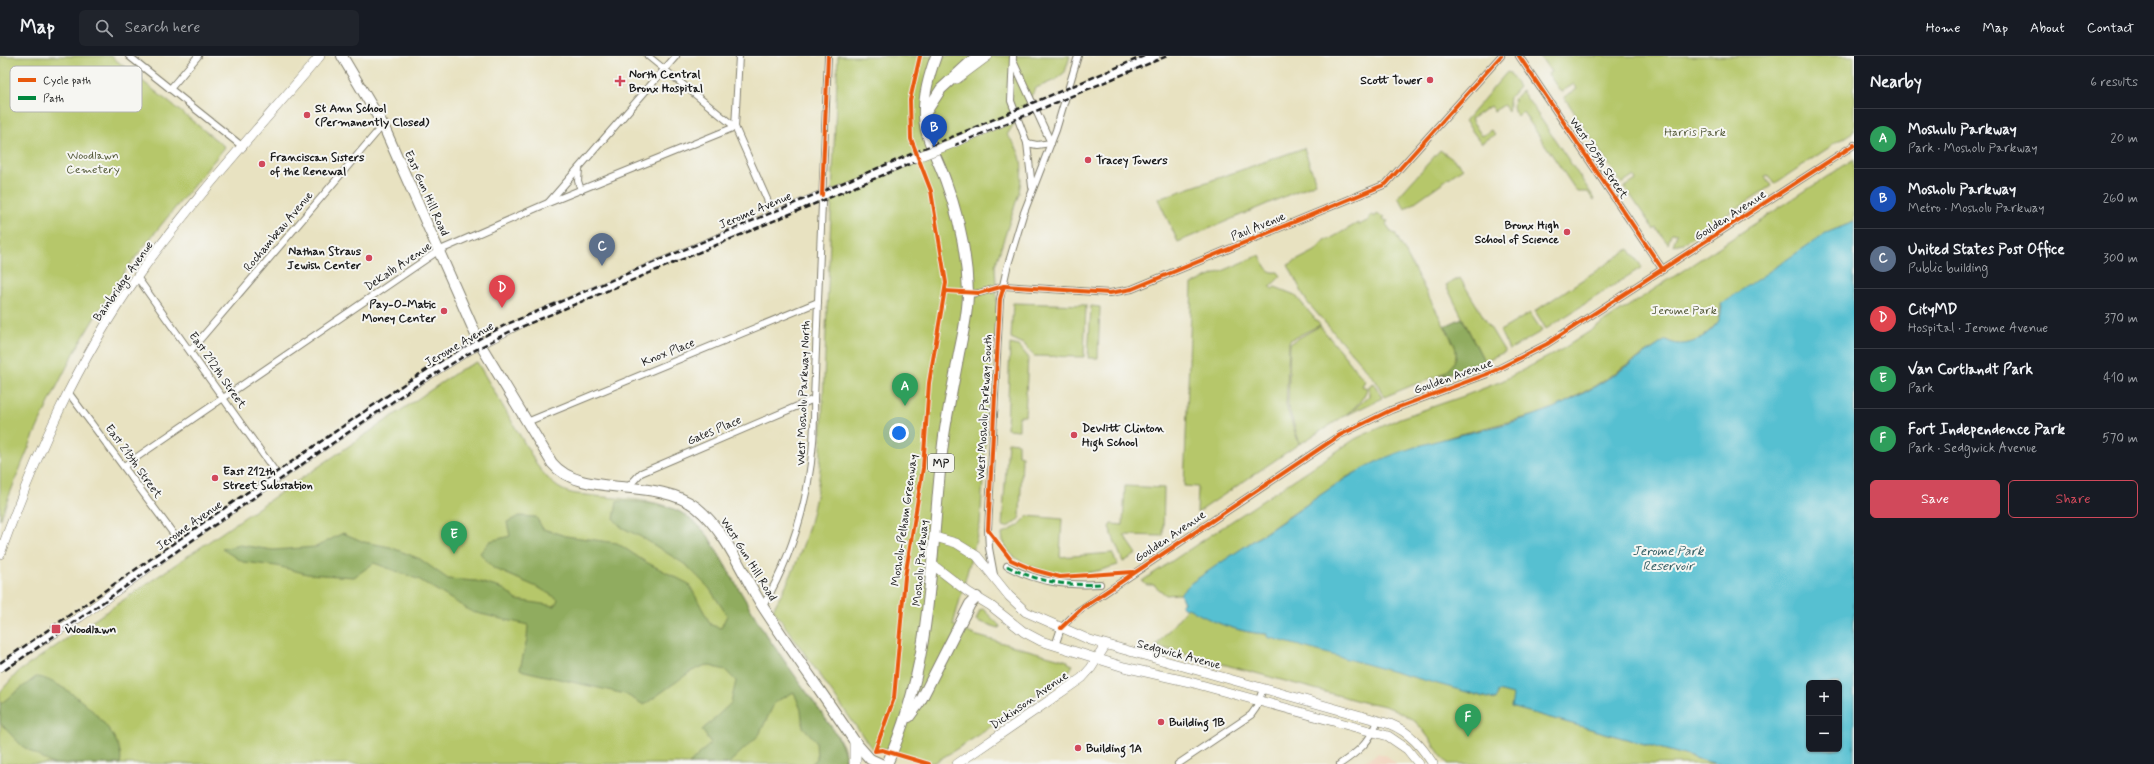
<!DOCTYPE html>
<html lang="en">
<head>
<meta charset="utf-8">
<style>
  body { margin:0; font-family:Mynerve,sans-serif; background:#20242c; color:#f1f3f6 }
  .controls { position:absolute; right:12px; bottom:12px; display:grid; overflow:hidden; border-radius:6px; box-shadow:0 1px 3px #0004 }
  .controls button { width:36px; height:36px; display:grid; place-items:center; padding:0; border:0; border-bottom:1px solid #363941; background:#171b24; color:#f1f3f6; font:20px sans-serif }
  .you { position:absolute; left:899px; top:377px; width:14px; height:14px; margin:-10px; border:3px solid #fff; border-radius:50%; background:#1a73e8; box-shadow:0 0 0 6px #1a73e833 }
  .badge { display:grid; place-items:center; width:26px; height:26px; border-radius:50%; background:#d1495b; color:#fff; font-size:13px; font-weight:700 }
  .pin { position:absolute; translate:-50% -33px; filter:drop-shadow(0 1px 2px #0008) }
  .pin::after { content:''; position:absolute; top:21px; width:14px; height:12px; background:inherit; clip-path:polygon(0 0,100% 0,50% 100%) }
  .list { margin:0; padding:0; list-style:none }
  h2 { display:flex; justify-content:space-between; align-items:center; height:52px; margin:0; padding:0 16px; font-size:17px }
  h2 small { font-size:13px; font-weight:400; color:#9ea1a6 }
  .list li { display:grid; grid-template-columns:26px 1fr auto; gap:12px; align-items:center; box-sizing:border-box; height:60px; padding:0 16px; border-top:1px solid #363941 }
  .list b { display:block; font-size:15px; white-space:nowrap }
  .list p { margin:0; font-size:13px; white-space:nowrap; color:#9ea1a6 }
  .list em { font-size:13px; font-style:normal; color:#9ea1a6 }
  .actions { display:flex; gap:8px; padding:12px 16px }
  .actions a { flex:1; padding:9px 0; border:1px solid #d1495b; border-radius:6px; text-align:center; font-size:14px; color:#d1495b }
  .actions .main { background:#d1495b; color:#fff }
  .icon { flex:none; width:22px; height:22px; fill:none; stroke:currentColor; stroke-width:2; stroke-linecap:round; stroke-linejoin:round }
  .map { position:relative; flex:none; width:1854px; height:708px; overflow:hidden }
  header { display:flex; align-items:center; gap:24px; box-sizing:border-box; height:56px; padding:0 20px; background:#171b24; border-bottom:1px solid #363941 }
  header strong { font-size:19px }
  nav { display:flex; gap:22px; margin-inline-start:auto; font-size:14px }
  .search { width:280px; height:36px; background:#20242c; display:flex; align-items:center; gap:10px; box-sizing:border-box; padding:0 14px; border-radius:6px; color:#9ea1a6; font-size:15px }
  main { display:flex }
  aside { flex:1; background:#171b24 }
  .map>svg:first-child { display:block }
</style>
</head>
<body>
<header>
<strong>Map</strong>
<div class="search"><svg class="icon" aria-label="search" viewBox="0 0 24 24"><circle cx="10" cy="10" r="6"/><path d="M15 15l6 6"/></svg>Search here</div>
<nav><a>Home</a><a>Map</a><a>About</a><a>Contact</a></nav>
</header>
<main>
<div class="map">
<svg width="1854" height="708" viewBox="0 0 1854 708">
  <rect width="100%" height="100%" fill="#f6f6f2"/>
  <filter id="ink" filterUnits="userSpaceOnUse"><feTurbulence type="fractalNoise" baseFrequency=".025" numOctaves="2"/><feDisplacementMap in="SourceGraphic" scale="8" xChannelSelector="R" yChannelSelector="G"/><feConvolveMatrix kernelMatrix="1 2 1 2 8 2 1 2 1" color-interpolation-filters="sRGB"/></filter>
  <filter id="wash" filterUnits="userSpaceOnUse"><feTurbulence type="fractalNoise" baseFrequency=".012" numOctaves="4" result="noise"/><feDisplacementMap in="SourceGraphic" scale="16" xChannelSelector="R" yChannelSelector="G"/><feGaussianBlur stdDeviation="0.9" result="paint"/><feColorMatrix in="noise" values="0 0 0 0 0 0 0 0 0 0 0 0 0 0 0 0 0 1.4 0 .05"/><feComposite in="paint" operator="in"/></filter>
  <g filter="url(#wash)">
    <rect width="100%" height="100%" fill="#e8e2c1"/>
    <polygon fill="#f2d4be" points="1378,697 1387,700 1397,708 1361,708"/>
    <g fill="#b6c76a" stroke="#697243">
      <path d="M 0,0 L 111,0 L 225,91 C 193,131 159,170 128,211 C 72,289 33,375 0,464 Z"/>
      <path d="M 838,0 L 1070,0 L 1065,16 L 1055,24 L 1036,32 L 1007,79 C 1025,99 1023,112 1019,137 L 995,210 L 997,246 L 996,282 L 992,287 L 980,469 L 953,569 L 974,579 L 1068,605 L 1068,607 L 1073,609 L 1070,614 L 979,679 L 934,707 C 916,706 900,697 883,692 L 880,695 L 872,693 L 773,553 C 800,507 813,467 820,414 Z"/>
      <polygon points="1540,0 1854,0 1854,75 1774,128 1768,119 1765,120 1771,130 1683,187 1673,189 1677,178 1671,177 1668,188 1656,172 1654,174 1625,131 1636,124 1634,120 1622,128 1564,41 1577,33 1574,28 1561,36 1548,18 1551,16"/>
      <polygon points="1507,16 1510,17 1519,31 1510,41 1508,56 1504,49 1494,55 1490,50 1471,63 1482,80 1491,74 1495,79 1481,87 1465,65"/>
      <path d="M 1522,35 L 1595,143 L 1593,144 L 1588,136 L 1577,136 L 1523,56 L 1517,60 C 1510,50 1513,41 1522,35 Z"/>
      <polygon points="1304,92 1316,127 1178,186 1158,143"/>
      <polygon points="1440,94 1459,108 1463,112 1405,153 1398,141"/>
      <path d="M 1854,103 L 1854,166 L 1826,177 L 1721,249 L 1719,265 C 1705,280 1688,297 1666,284 L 1593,331 L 1557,351 L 1535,359 L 1453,380 L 1376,406 L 1347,421 L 1191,527 L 1180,538 L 1166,539 L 1154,529 L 1147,529 L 1142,525 L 1355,383 L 1400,362 L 1464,340 L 1502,325 L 1561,294 Z"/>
      <path d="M 1376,158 L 1384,161 L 1383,164 L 1388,165 L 1386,168 L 1393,178 L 1395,177 L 1456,292 C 1460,316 1431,323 1413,329 C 1403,333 1394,337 1384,341 L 1376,325 L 1307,246 L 1288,209 L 1315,195 L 1326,183 L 1328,184 L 1358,167 L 1359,169 L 1369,164 L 1369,161 L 1372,159 L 1375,161 Z"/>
      <polygon points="1629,193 1642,211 1546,273 1535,255"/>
      <path d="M 1260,199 C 1264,208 1266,218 1278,216 L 1281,220 L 1270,231 L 1272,233 L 1275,231 L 1295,239 L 1320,269 L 1290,284 L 1289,286 L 1286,350 L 1299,388 L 1197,457 L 1198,431 L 1184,430 L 1192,228 Z"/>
      <polygon points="1460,222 1505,296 1484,305 1446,229"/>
      <polygon points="1013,247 1086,249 1084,301 1034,300 1024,288 1011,282"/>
      <polygon points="1091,250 1100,251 1098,302 1088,302"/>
      <polygon points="1530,257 1542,275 1509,294 1500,275"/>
      <path d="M 1320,270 L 1365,325 L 1362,330 L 1367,332 C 1363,354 1320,374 1300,388 L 1288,350 L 1290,287 Z"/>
      <polygon points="1010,288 1019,290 1028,301 1025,360 1019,360 1019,374 1007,373"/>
      <path d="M 477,306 L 539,412 C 546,420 552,428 561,433 C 571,439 582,438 594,440 C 639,445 677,441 708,480 L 764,576 L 837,679 L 844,692 L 845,703 L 854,708 L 0,708 L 0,636 L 18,616 L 460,314 Z"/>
      <polygon points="1374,327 1382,342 1347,359 1369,340 1369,330"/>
      <polygon points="1008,386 1018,387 1018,399 1022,400 1020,461 1016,466 1007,471 1002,470"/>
      <polygon points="1125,430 1164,432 1163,480 1124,479 1137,498 1123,506 1109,471 1111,468 1123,469"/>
      <path d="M 1028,460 L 1062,463 L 1060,501 L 1112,497 L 1118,509 C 1107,512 1096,516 1085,517 C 1057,520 1004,512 1002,478 L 1018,470 Z"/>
      <path d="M 1188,551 C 1211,566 1240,577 1267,578 L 1495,644 L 1498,635 L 1514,639 L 1511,651 L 1717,708 L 1448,708 C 1438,697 1431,684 1422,673 C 1411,658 1383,647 1366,647 L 1156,590 Z"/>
      <polygon points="983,553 1000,570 999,572 977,565 976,564 980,554"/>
    </g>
    <g fill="#90ac5e" stroke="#56643d">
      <path d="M 1462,262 L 1484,305 L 1439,321 C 1464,302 1458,295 1445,270 Z"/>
      <path d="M 619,445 C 658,447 682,448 708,480 L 764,576 L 837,679 L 845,698 L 844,708 L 811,708 L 817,703 L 816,685 L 803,671 L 801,654 L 794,636 L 775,646 L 759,679 L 728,708 L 689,708 L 711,687 L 702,674 L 731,647 L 736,625 L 725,614 L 706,609 L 690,616 L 644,649 L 625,638 L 524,615 L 520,613 L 527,583 L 528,569 L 472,556 L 420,524 L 374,507 L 354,521 L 307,518 L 277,510 L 243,506 L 222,493 L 240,489 L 273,494 L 316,491 L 343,477 L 364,486 L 390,491 L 420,503 L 448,523 L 476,525 L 504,533 L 517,544 L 555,550 L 558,543 L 539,532 L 493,512 L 480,497 L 490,485 L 510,480 L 507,466 L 519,460 L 536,461 L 543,473 L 566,480 L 617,487 L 644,505 L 689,528 L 711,569 L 721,572 L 727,559 L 709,532 L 686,509 L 643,482 L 621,471 L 614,463 L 617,446 Z"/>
      <path d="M 36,621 C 62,622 129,678 120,708 L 52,708 L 22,690 L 0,667 L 0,648 Z"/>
    </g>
    <path fill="#56c0d1" stroke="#396e76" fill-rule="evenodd" d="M 1854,166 L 1854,705 L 1851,708 L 1717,708 L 1511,651 L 1513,639 L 1498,635 L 1496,644 L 1267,581 L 1267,578 C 1240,577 1211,566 1188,552 L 1185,553 L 1180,549 L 1184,547 L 1180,538 L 1191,527 C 1224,504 1258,482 1292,459 C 1319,440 1346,420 1376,406 C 1427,382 1483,377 1535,359 C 1583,343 1625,311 1666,284 C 1685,295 1706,282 1718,266 C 1721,262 1721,255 1722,251 L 1721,248 L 1826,177 ZM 1809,627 L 1839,627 L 1839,693 L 1809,693 Z"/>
  </g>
  <g filter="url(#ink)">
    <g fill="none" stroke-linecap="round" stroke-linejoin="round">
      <g stroke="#827f6e" stroke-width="8">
        <g id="street">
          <polyline points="129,0 243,91"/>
          <polyline points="648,0 735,71"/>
          <polyline points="739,0 735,71 774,159"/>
          <polyline points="1013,0 1011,45 1027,87 1032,131"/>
          <polyline points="1519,0 1663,214"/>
          <polyline points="1014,7 1051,87"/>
          <polyline points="170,33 198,0"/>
          <polyline points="1027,87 1037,89 1051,87"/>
          <polyline points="579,113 578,125 581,134"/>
          <polyline points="549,146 676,0"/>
          <polyline points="137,221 279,421"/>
          <polyline points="968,238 979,237 1004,230 1110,237 1132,233 1386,128 1501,0"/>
          <polyline points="191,294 383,69"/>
          <polyline points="68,336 181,488"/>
          <polyline points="527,366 818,246"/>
          <polyline points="124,410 438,195 548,147 735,71"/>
          <polyline points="628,431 641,417 814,343"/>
          <path d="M 1007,510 C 1037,526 1066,530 1100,528"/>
          <polyline points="994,519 989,492 988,474 1000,243 1007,212 1023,159 1056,74 1078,0"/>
          <path d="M 763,550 C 800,486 816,418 814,343 L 828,0"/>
          <polyline points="1055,590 1061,572 1078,555 1340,379 1391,354 1490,317 1547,288 1854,89"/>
          <polyline points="1178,708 1251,659 1256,652 1263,633"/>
          <path d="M 1340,708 C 1358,696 1370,686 1378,665"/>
        </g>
      </g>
      <g stroke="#827f6e" stroke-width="10">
        <g id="secondary">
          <polyline points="957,23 988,0"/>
          <polyline points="951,88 1155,0"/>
          <path d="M 935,481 L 956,487 L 977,500 L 1009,540 L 1026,556 L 1090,584 L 1390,668 C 1410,676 1422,691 1433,708"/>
          <path d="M 0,498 C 35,401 77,305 137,221 C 192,144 259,72 320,0"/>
          <polyline points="933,509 968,536 991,550 1024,576 1041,585 1124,611 1190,626 1388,680 1407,693 1419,708"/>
          <polyline points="0,611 80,561 181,488 409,331 471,293 535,260 814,142 915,102"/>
          <polyline points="957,708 1082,622 1091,612 1105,590"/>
        </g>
      </g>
      <g stroke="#827f6e" stroke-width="12">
        <g id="primary">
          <path d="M 342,0 L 383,69 L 480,288 L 552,407 C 581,443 655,420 696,451 C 727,476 742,518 763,551 C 793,597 825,641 855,686 L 870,703 L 881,708"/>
          <polyline points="926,56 941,33 977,0"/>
          <polyline points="909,661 920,646 970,548 977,541"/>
          <path d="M 887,708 C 936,601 929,493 944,380 C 948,352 954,325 959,297 C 963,278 968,257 968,236 C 967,199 959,161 946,126 C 939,105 925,83 924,60 C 923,40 929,19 936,0"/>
        </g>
      </g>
      <g stroke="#827f6e" stroke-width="12">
        <polyline id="highway" points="855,708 855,686"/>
      </g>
      <use href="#street" stroke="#fff" stroke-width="6"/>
      <use href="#secondary" stroke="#fff" stroke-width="9"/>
      <use href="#primary" stroke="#fff" stroke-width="10"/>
      <use href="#highway" stroke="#fff" stroke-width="11"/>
      <g stroke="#1c1c1c" stroke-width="2.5" stroke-dasharray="6 3" stroke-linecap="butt">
        <polyline points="0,607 407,326 462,292 505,269 1144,0"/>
        <polyline points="5,614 411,333 466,299 509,276 1167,0"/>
      </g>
      <g stroke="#827f6e" stroke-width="10" stroke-linecap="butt">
        <polyline id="secondary-bridge" points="915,102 951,88"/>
      </g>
      <use href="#secondary-bridge" stroke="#fff" stroke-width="9"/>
      <path stroke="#00873e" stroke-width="3" stroke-dasharray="6 3" stroke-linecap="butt" d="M 1007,510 C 1037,526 1066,530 1100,528"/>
      <g stroke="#f6f6f2" stroke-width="6">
        <g id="cycleway">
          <polyline points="920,0 910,44 911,83 931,135 946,227 929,327 923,412 905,521 894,642 875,695 882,694 929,708"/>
          <polyline points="1519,0 1663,214"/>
          <polyline points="822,139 828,0"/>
          <polyline points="1004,230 1000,243 988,474 1011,504 1034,514 1060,521 1133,516"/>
          <polyline points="945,235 979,237 1004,230 1110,237 1132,233 1386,128 1501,0"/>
          <polyline points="1061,572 1082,552 1340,379 1391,354 1490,317 1547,288 1854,89"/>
        </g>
      </g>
      <use href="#cycleway" stroke="#e8590c" stroke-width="4"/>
    </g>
  </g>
  <g fill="#d1495b" stroke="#f6f6f2" stroke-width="1.5">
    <circle cx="1430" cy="24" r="4"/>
    <path d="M618 19h4v4h4v4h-4v4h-4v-4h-4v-4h4z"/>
    <circle cx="307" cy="59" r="4"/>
    <circle cx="1088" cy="104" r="4"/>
    <circle cx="262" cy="108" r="4"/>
    <circle cx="1567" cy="176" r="4"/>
    <circle cx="369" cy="202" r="4"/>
    <circle cx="444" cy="255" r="4"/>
    <circle cx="1074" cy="379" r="4"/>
    <circle cx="215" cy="422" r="4"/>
    <rect x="51" y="568" width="10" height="10" rx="2"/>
    <circle cx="1161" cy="666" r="4"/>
    <circle cx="1078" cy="692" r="4"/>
  </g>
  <g text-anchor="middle" stroke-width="4" stroke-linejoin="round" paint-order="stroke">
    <rect fill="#f6f6f2" stroke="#5d5d5c" stroke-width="1" x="928" y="398" width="26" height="18" rx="3"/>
    <g font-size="11" font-weight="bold" fill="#1c1c1c">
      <text x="941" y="411">MP</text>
    </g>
    <g font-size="12" font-weight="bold" fill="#1c1c1c" stroke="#f6f6f2" text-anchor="start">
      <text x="629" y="22">North Central<tspan x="629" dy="14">Bronx Hospital</tspan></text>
      <text x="1422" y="28" text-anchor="end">Scott Tower</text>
      <text x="315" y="56">St Ann School<tspan x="315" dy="14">(Permanently Closed)</tspan></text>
      <text x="270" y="105">Franciscan Sisters<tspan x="270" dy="14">of the Renewal</tspan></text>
      <text x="1096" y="108">Tracey Towers</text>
      <text x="1559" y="173" text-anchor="end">Bronx High<tspan x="1559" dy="14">School of Science</tspan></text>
      <text x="361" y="199" text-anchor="end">Nathan Straus<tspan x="361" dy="14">Jewish Center</tspan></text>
      <text x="436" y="252" text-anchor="end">Pay-O-Matic<tspan x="436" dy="14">Money Center</tspan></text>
      <text x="1082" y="376">DeWitt Clinton<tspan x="1082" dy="14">High School</tspan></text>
      <text x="223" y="419">East 212th<tspan x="223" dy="14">Street Substation</tspan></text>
      <text x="65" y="577">Woodlawn</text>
      <text x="1169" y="670">Building 1B</text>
      <text x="1086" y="696">Building 1A</text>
    </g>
    <g font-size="12" fill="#525837" stroke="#f6f6f2">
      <text x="1695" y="80">Harris Park</text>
      <text x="93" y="103">Woodlawn<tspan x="93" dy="14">Cemetery</tspan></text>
      <text x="1684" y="258">Jerome Park</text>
    </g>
    <g font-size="12" fill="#1c1c1c" stroke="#f6f6f2">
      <text transform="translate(1599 102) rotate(56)" y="4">West 205th Street</text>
      <text transform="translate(427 137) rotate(66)" y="4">East Gun Hill Road</text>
      <text transform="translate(755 154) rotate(-23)" y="4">Jerome Avenue</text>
      <text transform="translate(1730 159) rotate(-33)" y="4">Goulden Avenue</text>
      <text transform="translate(1258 170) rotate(-22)" y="4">Paul Avenue</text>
      <text transform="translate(278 175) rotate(-50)" y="4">Rochambeau Avenue</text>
      <text transform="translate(398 210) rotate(-34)" y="4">DeKalb Avenue</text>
      <text transform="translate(123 225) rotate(-55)" y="4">Bainbridge Avenue</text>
      <text transform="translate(459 288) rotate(-30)" y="4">Jerome Avenue</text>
      <text transform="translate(668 296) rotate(-22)" y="4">Knox Place</text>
      <text transform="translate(218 314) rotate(55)" y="4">East 212th Street</text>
      <text transform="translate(1453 320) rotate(-20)" y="4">Goulden Avenue</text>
      <text transform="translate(803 337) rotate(-88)" y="4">West Mosholu Parkway North</text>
      <text transform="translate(984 351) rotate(-87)" y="4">West Mosholu Parkway South</text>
      <text transform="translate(714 374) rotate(-23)" y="4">Gates Place</text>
      <text transform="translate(134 405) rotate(54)" y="4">East 213th Street</text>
      <text transform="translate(904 464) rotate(-82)" y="4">Mosholu-Pelham Greenway</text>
      <text transform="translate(189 469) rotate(-35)" y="4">Jerome Avenue</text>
      <text transform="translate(1170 480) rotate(-34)" y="4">Goulden Avenue</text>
      <text transform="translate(749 503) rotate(58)" y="4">West Gun Hill Road</text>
      <text transform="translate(920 507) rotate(-85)" y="4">Mosholu Parkway</text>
      <text transform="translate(1179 598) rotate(15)" y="4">Sedgwick Avenue</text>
      <text transform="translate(1029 644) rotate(-35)" y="4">Dickinson Avenue</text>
    </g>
    <g font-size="13" font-style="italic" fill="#335e64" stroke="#f6f6f2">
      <text x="1668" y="499">Jerome Park<tspan x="1668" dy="15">Reservoir</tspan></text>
    </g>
  </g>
  <rect x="10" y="10" width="132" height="46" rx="6" fill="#f6f6f2" stroke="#b5b5b2" stroke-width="1"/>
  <rect x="18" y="22" width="18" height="4" fill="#e8590c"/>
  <rect x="18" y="40" width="18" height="4" fill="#00873e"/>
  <g font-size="11" fill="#1c1c1c">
    <text x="43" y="28">Cycle path</text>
    <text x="43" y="46">Path</text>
  </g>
</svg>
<div class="controls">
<button>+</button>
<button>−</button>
</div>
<div class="you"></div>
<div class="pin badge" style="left:905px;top:350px;background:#2e9e5b">A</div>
<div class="pin badge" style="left:934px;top:91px;background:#1a4fb4">B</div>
<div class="pin badge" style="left:602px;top:210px;background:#5c6f8a">C</div>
<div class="pin badge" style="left:502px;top:252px;background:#e0444e">D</div>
<div class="pin badge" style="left:454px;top:498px;background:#2e9e5b">E</div>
<div class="pin badge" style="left:1468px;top:681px;background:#2e9e5b">F</div>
</div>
<aside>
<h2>Nearby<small>6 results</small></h2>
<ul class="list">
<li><span class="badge" style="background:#2e9e5b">A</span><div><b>Moshulu Parkway</b><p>Park · Mosholu Parkway</p></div><em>20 m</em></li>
<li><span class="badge" style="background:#1a4fb4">B</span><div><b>Mosholu Parkway</b><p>Metro · Mosholu Parkway</p></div><em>260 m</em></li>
<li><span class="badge" style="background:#5c6f8a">C</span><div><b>United States Post Office</b><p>Public building</p></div><em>300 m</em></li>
<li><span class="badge" style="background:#e0444e">D</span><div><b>CityMD</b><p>Hospital · Jerome Avenue</p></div><em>370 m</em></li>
<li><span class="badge" style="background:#2e9e5b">E</span><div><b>Van Cortlandt Park</b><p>Park</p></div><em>410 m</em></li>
<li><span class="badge" style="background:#2e9e5b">F</span><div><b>Fort Independence Park</b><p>Park · Sedgwick Avenue</p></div><em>570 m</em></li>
</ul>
<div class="actions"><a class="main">Save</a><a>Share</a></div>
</aside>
</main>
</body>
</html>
